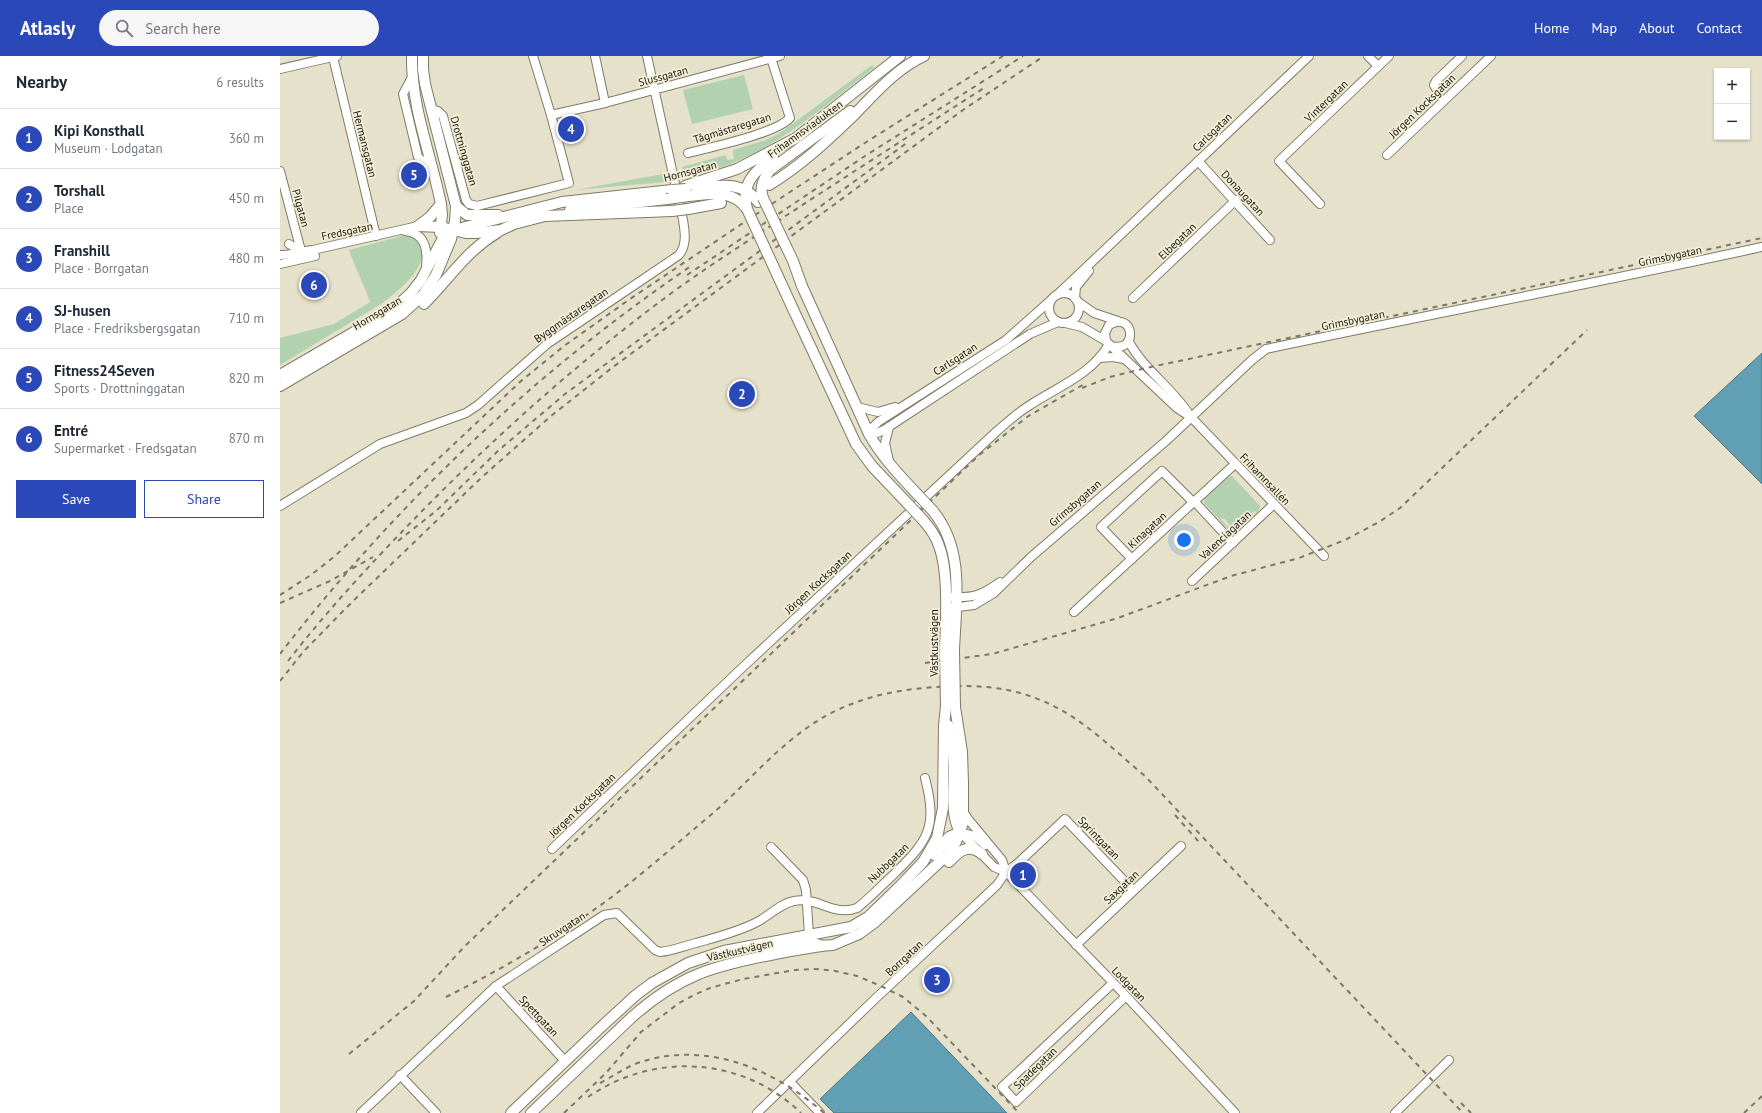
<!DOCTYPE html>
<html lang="en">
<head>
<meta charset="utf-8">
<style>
  body { margin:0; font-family:"PT Sans",sans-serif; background:#f6f6f7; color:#1f2937 }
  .controls { position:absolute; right:12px; top:12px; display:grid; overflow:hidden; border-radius:0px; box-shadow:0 1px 3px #0004 }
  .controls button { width:36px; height:36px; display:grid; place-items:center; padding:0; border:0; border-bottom:1px solid #e0e1e3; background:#fff; color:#1f2937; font:20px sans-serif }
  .you { position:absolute; left:904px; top:484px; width:14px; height:14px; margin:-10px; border:3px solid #fff; border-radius:50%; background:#1a73e8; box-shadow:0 0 0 6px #1a73e833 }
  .badge { display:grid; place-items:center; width:26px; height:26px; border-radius:50%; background:#2b48b8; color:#fff; font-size:13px; font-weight:700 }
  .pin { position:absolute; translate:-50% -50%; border:2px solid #fff; box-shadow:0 1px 4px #0006 }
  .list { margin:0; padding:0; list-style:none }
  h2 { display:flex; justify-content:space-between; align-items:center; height:52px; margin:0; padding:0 16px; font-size:17px }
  h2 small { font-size:13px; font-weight:400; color:#747a83 }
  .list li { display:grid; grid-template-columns:26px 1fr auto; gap:12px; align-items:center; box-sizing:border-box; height:60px; padding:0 16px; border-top:1px solid #e0e1e3 }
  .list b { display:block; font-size:15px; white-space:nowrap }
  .list p { margin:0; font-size:13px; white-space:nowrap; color:#747a83 }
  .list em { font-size:13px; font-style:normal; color:#747a83 }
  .actions { display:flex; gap:8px; padding:12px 16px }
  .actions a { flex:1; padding:9px 0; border:1px solid #2b48b8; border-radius:0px; text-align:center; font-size:14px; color:#2b48b8 }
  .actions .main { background:#2b48b8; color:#fff }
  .icon { flex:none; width:22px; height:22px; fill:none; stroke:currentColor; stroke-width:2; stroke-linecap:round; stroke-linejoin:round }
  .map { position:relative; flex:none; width:1482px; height:1057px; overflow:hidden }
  header { display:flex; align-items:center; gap:24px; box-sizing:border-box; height:56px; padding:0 20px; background:#2b48b8; color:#fff }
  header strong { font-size:19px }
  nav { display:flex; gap:22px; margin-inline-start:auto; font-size:14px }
  .search { width:280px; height:36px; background:#f6f6f7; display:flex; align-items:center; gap:10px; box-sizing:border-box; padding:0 14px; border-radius:22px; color:#747a83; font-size:15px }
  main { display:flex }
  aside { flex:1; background:#fff }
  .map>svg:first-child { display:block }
</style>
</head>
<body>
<header>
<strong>Atlasly</strong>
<div class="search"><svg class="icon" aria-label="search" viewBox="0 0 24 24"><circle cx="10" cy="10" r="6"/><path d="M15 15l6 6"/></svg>Search here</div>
<nav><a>Home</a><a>Map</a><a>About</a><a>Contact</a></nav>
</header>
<main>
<aside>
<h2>Nearby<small>6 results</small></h2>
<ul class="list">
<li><span class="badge">1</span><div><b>Kipi Konsthall</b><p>Museum · Lodgatan</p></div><em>360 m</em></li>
<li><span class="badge">2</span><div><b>Torshall</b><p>Place</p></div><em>450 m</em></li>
<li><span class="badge">3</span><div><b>Franshill</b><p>Place · Borrgatan</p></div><em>480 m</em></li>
<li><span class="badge">4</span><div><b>SJ-husen</b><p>Place · Fredriksbergsgatan</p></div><em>710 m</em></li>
<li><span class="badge">5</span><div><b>Fitness24Seven</b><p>Sports · Drottninggatan</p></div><em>820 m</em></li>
<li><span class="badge">6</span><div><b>Entré</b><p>Supermarket · Fredsgatan</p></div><em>870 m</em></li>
</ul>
<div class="actions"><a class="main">Save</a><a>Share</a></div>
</aside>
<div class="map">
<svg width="1482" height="1057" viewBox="0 0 1482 1057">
  <rect width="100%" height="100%" fill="#e6e1ca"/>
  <g fill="#b2d2af" fill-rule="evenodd">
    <path d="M 592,9 L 594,12 C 553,43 513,79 466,101 C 446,111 425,116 404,122 L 402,111 L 446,99 L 447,104 L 454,103 L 453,94 L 486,84 L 500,77 Z"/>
    <polygon points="464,19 473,53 412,68 403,34"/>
    <polygon points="383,118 386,126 295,134"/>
    <path d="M 125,179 L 137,183 C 139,186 141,189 142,192 C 147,213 115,238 101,248 L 0,309 L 0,282 L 54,268 L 90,246 C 84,228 75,212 69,194 Z"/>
    <path d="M 952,420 L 980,450 L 978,456 L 957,475 L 951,476 L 924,447 L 925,442 L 947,421 ZM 975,455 L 977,456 L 957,475 L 951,474 L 940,462 L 945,463 L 950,470 Z"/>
  </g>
  <g fill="#619fb4" stroke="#4c7683">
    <polygon points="1482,297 1482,428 1414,360"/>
    <polygon points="631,956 727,1057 554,1057 540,1043"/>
  </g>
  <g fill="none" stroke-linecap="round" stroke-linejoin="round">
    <g stroke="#807b67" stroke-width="10">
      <g id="minor">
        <polyline points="315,0 325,47"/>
        <polyline points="1088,0 1098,10"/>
        <polyline points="53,1 96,180"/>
        <polyline points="0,13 57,0"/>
        <polyline points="132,21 123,38 138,101 146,108 152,109"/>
        <polyline points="1158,36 1154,29 1156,25 1182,0"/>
        <polyline points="151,53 158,55 163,60 186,144 189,148 197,150 289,127 271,59 253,0"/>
        <polyline points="271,59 325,47 500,0"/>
        <path d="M 408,97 C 431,91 495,78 510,62 L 491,2"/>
        <polyline points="1107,99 1211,0"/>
        <polyline points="918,105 990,184"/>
        <polyline points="0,115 21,195"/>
        <polyline points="1040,148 999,105 1109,0"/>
        <path d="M 125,175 C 145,177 148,193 146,211"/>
        <polyline points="9,188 21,195"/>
        <path d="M 0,199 C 12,199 22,195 33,194 L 138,170"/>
        <polyline points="0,208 35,200"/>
        <circle cx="784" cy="252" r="15"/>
        <polyline points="777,239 1029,0"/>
        <polyline points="795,242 796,231 809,215"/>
        <polyline points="853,242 956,144"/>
        <polyline points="797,245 814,257 838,265"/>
        <polyline points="785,267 802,271 826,285"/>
        <path d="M 849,286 C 865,315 894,333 911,361 L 1044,500"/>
        <path d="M 832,290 C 859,297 854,254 829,269 L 825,277 L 826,285 L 829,288 L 897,352 L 909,360"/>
        <polyline points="819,302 833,301 844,303"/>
        <polyline points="577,351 598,356 615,351"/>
        <polyline points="609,371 605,387 609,405"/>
        <polyline points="589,378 590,374 598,366 726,284 771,244"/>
        <polyline points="589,378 597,377 604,374 750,278 778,266"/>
        <polyline points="914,445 953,487"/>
        <path d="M 0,450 L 100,388 L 186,357 L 198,349 L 267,288 L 399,199 C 407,189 405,176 403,164 L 367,0"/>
        <polyline points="852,503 821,471 882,415 913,446"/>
        <polyline points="912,525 994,448"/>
        <path d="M 672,541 C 694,542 702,539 720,526"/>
        <path d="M 670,552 L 694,549 L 714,537 L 751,501 L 886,385 L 972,304 L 986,293 C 1152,258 1317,227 1482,191"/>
        <polyline points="794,556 955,408"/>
        <polyline points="683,755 688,763 722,804 726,816"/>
        <polyline points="680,776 714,811 726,816 846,940 955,1057"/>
        <polyline points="680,776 695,780 705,789"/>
        <polyline points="491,791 523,824 526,834 529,879"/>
        <path d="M 272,793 L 464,610 L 716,376 C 726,367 736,358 747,351 C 775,332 812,319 829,288"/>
        <polyline points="796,889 901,790"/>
        <path d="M 480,898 C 495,891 511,891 526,885 L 529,879 L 534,886 L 543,889"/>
        <polyline points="833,927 722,1031 736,1046 846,940"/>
        <polyline points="216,930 285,1005"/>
        <polyline points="120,1019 156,1057"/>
        <polyline points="510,1026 540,1057"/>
        <path d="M 81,1057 L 216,930 L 324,859 L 337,857 L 375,894 L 380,896 C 392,895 404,890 416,887 C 437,881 458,876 477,866 C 489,860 501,847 514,845 C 537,840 553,861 577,852 C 590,842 601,830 613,819 C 648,785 658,772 645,722"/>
        <polyline points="477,1057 596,942 717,829 726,816 738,807 785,763 853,834"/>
        <polyline points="1115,1057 1169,1004"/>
      </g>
    </g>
    <g stroke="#807b67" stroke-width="12">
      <g id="major">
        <path d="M 132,0 C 131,50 151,99 161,148 L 162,159 L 160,177"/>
        <path d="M 489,129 C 519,111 545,87 570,63 C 592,41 615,13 644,0"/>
        <polyline points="405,130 457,113 516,82 620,0"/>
        <path d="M 416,132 C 439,130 463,124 478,146"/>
        <path d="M 409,140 C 430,138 452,133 467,153"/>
        <path d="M 483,142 C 479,132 483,123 490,114 L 570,55"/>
        <polyline points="176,150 187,159 218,159"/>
        <polyline points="408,153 441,147"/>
        <path d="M 467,153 C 461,127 474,116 493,101"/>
        <polyline points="290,154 387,143"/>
        <polyline points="138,170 161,171 186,177 196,177 221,174 234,168 265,160 392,155"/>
        <polyline points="138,170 150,161 161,148"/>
        <path d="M 522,230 L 589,378 C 602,401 620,420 638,439"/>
        <path d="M 144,248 C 170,222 185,196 218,176"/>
        <polyline points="513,253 576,388 592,410 629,449"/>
        <polyline points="0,319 100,261 119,248 131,237 141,224 162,184 174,174 282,146 392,134"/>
        <polyline points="0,330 122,258 143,239 156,219 171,183 175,165 176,150 145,28 143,13 143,0"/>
        <path d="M 653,455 C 685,494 676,546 674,594"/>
        <path d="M 643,464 C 650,472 656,480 659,490 C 669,516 666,566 665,594"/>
        <path d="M 668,669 C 670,681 673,693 674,706 C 675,728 669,756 680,776"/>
        <polyline points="654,799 669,781 680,776"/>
        <path d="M 669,806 C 679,795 688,787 702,798"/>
        <polyline points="231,1057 320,972 356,939 372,927 408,907 444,895 571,871 588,861 621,829 643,806 657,782 663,752 664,669 666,650"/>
        <path d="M 251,1057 L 351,962 C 399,919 433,910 495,898 C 514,895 533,890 553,889 L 579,878 L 594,867 L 667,799 L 676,786 L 683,767 L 683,727 L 682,696 L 675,651"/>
      </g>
    </g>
    <use href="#minor" stroke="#fff" stroke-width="8"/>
    <use href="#major" stroke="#fff" stroke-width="10"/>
    <g stroke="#7c7869" stroke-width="2" stroke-dasharray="5 5" stroke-linecap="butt">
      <polyline points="407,219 585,100 743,0"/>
      <polyline points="802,332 830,321 866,312 1482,182"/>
      <polyline points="118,485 156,455 219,394 285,338 628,86"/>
      <polyline points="0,539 31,519 55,500 241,325 284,290 350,243 472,161 580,90 723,0"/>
      <polyline points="0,547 50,525 93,501"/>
      <path d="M 0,598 C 115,449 255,316 411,210"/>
      <path d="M 8,605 C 50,551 97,501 145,452 C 223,373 307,299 397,233 C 433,207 470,184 507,159 C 573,116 640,73 707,30"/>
      <polyline points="645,607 712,598 838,562 951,520 1019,502 1065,484 1099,466 1120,452 1307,274"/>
      <polyline points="0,625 24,595 71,547 201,422 271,360 333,311 683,54 764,0"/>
      <polyline points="895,759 919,786"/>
      <path d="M 166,941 C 224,912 281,879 333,840 C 365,816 395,789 426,763 C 460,735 488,700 524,674 C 563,645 608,634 656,631 C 702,628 740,631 781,654 C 812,671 838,698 865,720 L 1183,1057"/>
      <polyline points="69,998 134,945 184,891 698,400 747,361 806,327"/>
      <path d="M 320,1027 C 332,1021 343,1013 355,1008 C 423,983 493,1012 544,1057"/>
      <path d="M 308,1041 C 375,995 463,1001 521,1057"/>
      <polyline points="1181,1047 1191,1057"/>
      <polyline points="284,1057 326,1017 361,976 399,947 414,939 430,932 463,923 515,914 536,913 555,915 577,920 601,930 623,941 646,960 739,1057"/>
      <polyline points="1464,1057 1482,1040"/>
    </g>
    <g stroke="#807b67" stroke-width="12" stroke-linecap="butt">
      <g id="major-bridge">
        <polyline points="392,134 406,133"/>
        <polyline points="483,142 513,205 522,230"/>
        <polyline points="387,143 409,140"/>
        <polyline points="467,153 513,253"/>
        <polyline points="392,155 408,153"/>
        <polyline points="638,439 653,455"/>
        <polyline points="629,449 643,464"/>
        <polyline points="665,594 666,650"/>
        <polyline points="674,594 675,651"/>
      </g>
    </g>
    <use href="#major-bridge" stroke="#fff" stroke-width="10"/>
  </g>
  <g text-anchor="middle" stroke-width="3.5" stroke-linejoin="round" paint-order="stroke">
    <g font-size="11" fill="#1a1810" stroke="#f3eed7">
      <text transform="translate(383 20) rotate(-15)" y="4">Slussgatan</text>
      <text transform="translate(1046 45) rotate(-44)" y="4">Vintergatan</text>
      <text transform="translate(1142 50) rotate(-44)" y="4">Jörgen Kocksgatan</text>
      <text transform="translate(452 72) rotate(-17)" y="4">Tågmästaregatan</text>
      <text transform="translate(525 73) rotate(-36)" y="4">Frihamnsviadukten</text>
      <text transform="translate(932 76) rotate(-44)" y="4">Carlsgatan</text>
      <text transform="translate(85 88) rotate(76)" y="4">Hermansgatan</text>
      <text transform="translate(184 95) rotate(74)" y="4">Drottninggatan</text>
      <text transform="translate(410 115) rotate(-15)" y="4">Hornsgatan</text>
      <text transform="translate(963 137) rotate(47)" y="4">Donaugatan</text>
      <text transform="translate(21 152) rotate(75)" y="4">Pilgatan</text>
      <text transform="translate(67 175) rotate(-12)" y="4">Fredsgatan</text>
      <text transform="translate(897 185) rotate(-44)" y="4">Elbegatan</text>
      <text transform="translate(1390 200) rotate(-12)" y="4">Grimsbygatan</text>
      <text transform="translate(97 257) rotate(-31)" y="4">Hornsgatan</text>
      <text transform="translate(291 259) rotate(-35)" y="4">Byggmästaregatan</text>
      <text transform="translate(1073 264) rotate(-12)" y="4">Grimsbygatan</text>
      <text transform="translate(675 303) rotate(-33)" y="4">Carlsgatan</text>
      <text transform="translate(985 423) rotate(46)" y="4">Frihamnsallén</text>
      <text transform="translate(795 447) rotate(-41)" y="4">Grimsbygatan</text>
      <text transform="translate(867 474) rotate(-43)" y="4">Kinagatan</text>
      <text transform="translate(945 479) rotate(-43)" y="4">Valenciagatan</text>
      <text transform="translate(538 526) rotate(-43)" y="4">Jörgen Kocksgatan</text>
      <text transform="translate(654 587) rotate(-90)" y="4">Västkustvägen</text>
      <text transform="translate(302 749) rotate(-44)" y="4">Jörgen Kocksgatan</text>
      <text transform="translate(819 782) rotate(46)" y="4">Sprintgatan</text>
      <text transform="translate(608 807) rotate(-44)" y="4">Nubbgatan</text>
      <text transform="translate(841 831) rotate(-43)" y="4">Saxgatan</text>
      <text transform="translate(282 873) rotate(-33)" y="4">Skruvgatan</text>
      <text transform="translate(460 894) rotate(-13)" y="4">Västkustvägen</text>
      <text transform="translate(624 902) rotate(-43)" y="4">Borrgatan</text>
      <text transform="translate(849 928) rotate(46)" y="4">Lodgatan</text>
      <text transform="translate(259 960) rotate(47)" y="4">Spettgatan</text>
      <text transform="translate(755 1012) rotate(-44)" y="4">Spadegatan</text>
    </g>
  </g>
</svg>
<div class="controls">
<button>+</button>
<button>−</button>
</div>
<div class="you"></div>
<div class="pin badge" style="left:743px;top:819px">1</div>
<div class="pin badge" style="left:462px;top:338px">2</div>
<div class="pin badge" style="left:657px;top:924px">3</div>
<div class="pin badge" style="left:291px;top:73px">4</div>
<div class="pin badge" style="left:134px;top:119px">5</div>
<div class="pin badge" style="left:34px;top:229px">6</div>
</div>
</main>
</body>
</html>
